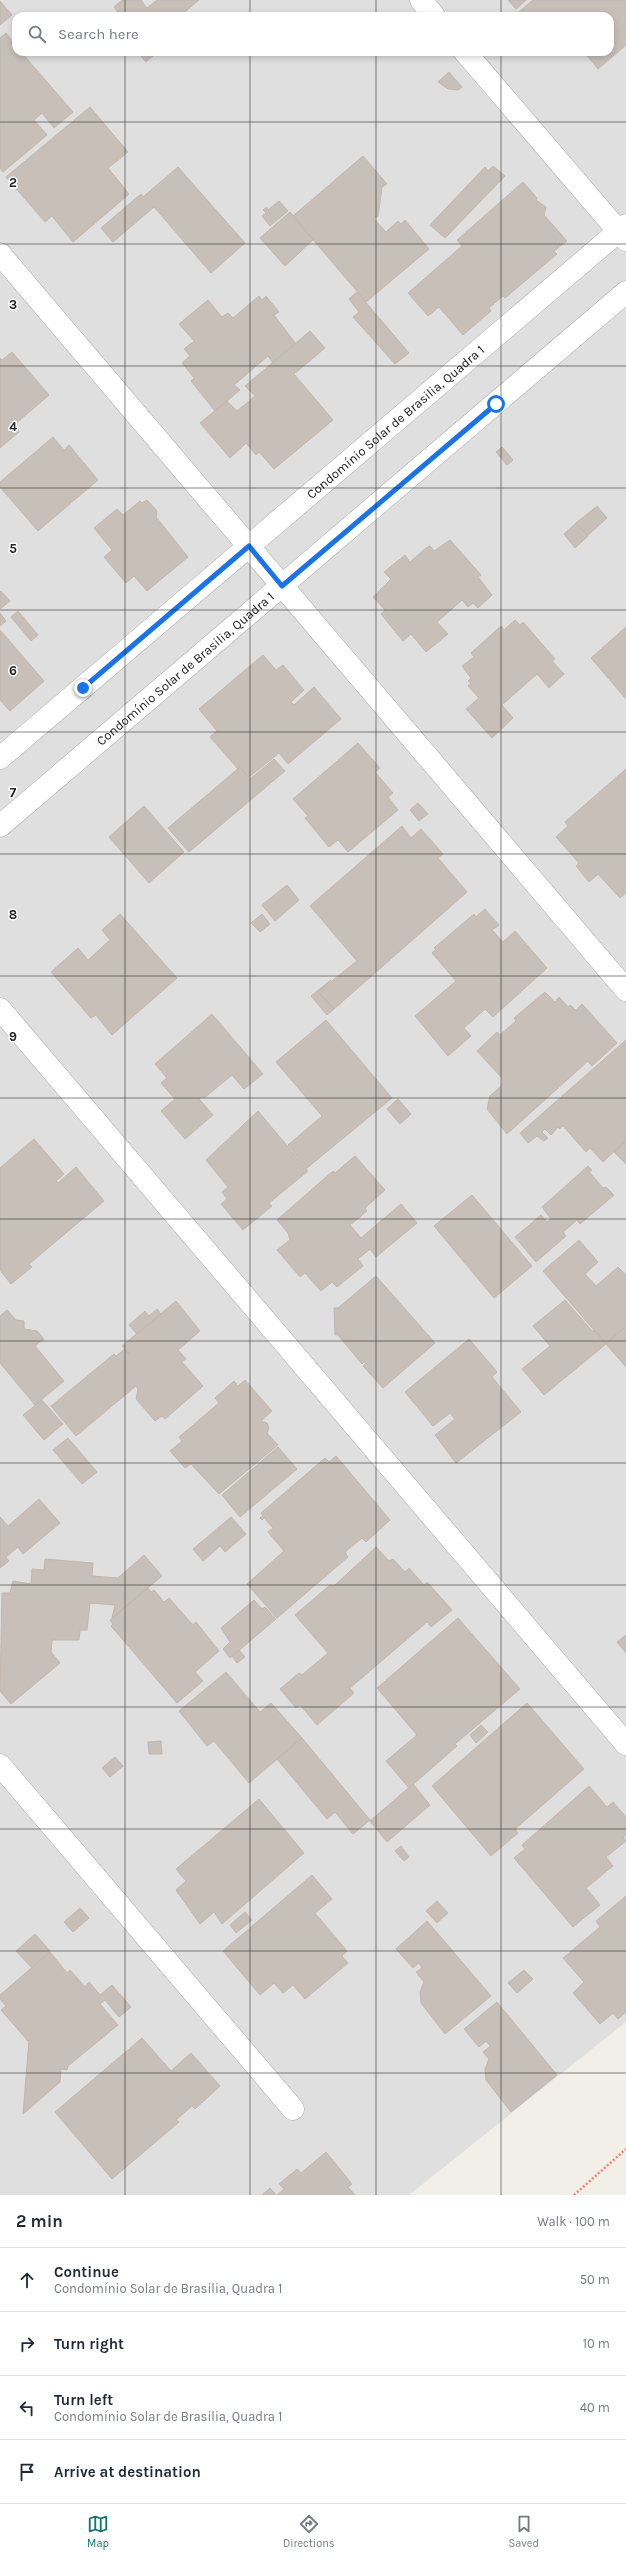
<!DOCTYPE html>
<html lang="en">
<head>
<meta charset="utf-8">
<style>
  body { margin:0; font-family:Karla,sans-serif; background:#f2f2f3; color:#1f2937 }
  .stop { position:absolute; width:12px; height:12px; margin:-9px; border:3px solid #1a73e8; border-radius:50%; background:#fff }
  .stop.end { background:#1a73e8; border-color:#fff; box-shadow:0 1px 4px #0008 }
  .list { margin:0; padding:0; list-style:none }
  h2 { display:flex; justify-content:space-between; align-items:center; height:52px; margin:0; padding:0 16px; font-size:17px }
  h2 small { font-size:13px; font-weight:400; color:#747a83 }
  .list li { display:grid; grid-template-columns:26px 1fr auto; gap:12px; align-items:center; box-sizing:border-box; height:64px; padding:0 16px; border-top:1px solid #e0e1e3 }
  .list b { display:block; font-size:15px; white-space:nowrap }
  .list p { margin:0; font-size:13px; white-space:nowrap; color:#747a83 }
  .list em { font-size:13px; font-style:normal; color:#747a83 }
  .icon { flex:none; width:22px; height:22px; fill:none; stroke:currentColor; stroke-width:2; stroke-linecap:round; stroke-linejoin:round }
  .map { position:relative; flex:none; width:626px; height:2195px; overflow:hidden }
  .search { position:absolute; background:#fff; box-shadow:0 2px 6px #0003; left:12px; right:12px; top:12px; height:44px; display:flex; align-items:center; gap:10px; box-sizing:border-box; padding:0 14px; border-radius:12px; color:#747a83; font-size:15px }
  .sheet { height:308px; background:#fff }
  nav { display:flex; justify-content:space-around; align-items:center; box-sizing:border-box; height:56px; border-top:1px solid #e0e1e3; background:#fff; font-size:11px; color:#747a83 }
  nav a { display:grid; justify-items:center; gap:2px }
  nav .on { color:#0f766e }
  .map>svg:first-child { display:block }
</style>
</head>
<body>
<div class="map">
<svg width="626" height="2195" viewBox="0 0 626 2195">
  <rect width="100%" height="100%" fill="#f2efe9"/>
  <path fill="#e0dfdf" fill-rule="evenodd" d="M 0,0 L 626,0 L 626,2022 L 409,2195 L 0,2195 ZM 16,16 L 610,16 L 610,52 L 16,52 Z"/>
  <g fill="#c7bfb8" stroke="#c4b6ab">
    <polygon points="122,0 141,0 147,8 157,0 199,0 180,16 121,16 114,7"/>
    <polygon points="508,0 526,0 516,9"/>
    <polygon points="533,0 626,0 626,45 598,69 584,52 610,52 610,16 514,16"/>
    <polygon points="0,1 12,15 0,25"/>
    <polygon points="6,33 16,46 16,52 21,52 73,112 54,128 42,113 34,120 47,135 3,172 0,168 0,38"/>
    <polygon points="146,52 154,55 146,62 141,56"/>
    <polygon points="449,72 462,87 458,90 448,89 438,82"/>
    <polygon points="90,107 128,152 108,168 129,194 73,242 52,216 45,222 6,177"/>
    <polygon points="363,156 387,184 382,187 378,216 374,219 386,232 398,221 401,224 405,220 429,249 366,302 293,216"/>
    <polygon points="493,166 505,176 445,238 430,225 485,167 488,171"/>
    <polygon points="178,167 245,243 211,273 154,207 113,242 101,228 141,194 143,197"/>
    <polygon points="523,182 537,198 536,200 546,207 544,215 567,241 554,251 557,254 505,298 503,296 489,308 491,311 463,335 439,307 428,316 408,293 462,246 457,240"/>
    <polygon points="279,201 288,211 270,226 262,216 266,213 263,210 267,207 268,210"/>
    <polygon points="290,212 313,240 285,266 260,238"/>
    <polygon points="357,292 409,353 395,364 353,317 359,312 349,299"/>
    <polygon points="259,296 262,300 266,296 279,312 274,315 296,344 273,363 268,356 234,385 240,390 215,411 191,381 194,378 182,363 190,356 184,349 194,341 179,324 208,300 222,317 228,313 233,318"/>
    <polygon points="310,331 325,348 294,374 333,420 274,469 259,452 256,455 246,443 230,458 200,423 227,401 237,411 255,396 245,386"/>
    <polygon points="12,352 49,395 14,425 19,432 0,448 0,358 2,360"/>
    <polygon points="53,437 64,450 69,445 98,480 38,531 0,487 0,482"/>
    <polygon points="502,447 513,460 507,465 496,452"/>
    <polygon points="147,500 157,511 156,517 188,557 147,591 134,576 126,583 104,557 112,550 94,528 117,509 123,515 140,501 142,503"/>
    <polygon points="597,506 607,518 587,536 576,523"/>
    <polygon points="576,523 588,536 575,548 564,534"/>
    <polygon points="450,540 481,575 478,577 492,595 478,608 473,603 468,607 462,600 437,622 448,634 426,652 411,634 403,641 381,614 385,610 373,597 391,579 384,572 405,555 410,562 426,548 430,546 434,551"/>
    <polygon points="1,591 10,601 0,609 0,592"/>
    <polygon points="18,611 38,635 31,641 11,617"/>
    <polygon points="0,613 6,621 0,626"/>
    <polygon points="515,620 520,625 523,622 555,659 552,661 564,674 549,688 537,674 502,705 513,718 492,738 466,709 479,698 468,686 471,683 468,681 471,678 462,666 474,657 471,653 501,626 504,630"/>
    <polygon points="626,627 626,699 591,658"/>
    <polygon points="0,630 44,681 10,711 0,700"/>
    <polygon points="263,655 276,670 283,665 304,690 291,702 294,705 314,687 341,719 288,764 279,753 249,777 240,767 238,769 210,737 217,731 199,709"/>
    <polygon points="358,743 380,768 375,772 393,793 388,797 398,810 348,852 338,840 329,847 305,818 308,816 293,799"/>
    <polygon points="274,759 285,771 189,852 168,828 240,767 250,779"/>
    <polygon points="626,769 626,893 620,898 598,874 589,882 576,866 579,863 556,837 568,826 565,822"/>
    <polygon points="418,803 428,814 419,821 410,810"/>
    <polygon points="144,806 184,852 149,883 109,837"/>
    <polygon points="402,826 411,838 421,829 443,854 438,858 467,892 334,1009 318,992 357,961 310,906"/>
    <polygon points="287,885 299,900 275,921 262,905"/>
    <polygon points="485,909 499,925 492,930 503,942 515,931 547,968 493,1017 485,1009 464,1028 471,1036 448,1056 415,1016 456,981 432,953 436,949 434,948 474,914 476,917"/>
    <polygon points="120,914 177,978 112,1035 96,1015 91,1018 51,972 78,948 88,960 110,940 102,930"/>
    <polygon points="262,914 270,924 260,932 251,923"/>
    <polygon points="331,980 318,992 334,1009 327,1015 311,996"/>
    <polygon points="545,992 555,1002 559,997 568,1007 570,1005 576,1010 582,1004 617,1043 592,1066 588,1061 507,1134 487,1109 490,1096 502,1085 502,1078 477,1051 497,1032 500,1035 516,1021 514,1018"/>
    <polygon points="212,1014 263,1074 244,1089 232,1075 204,1098 203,1096 199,1099 213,1115 185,1139 161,1111 175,1099 161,1083 167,1078 155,1064"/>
    <polygon points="326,1020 392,1098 307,1168 288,1145 322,1116 276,1062"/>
    <polygon points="626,1040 626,1140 603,1162 590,1148 586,1152 563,1126 560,1129 558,1127 551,1135 545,1129 542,1132 548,1138 544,1141 537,1136 528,1143 520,1133"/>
    <polygon points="398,1099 411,1114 400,1124 387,1109"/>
    <polygon points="258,1111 308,1171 269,1203 272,1206 243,1230 221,1204 227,1199 222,1192 228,1187 206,1160"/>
    <polygon points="34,1139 64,1174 56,1181 58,1183 76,1167 104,1201 29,1264 32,1267 11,1284 0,1270 0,1168"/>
    <polygon points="626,1141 626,1164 614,1152"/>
    <polygon points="355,1156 385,1190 365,1208 367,1211 350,1225 361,1238 401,1204 417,1223 376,1257 370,1249 358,1259 363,1266 337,1287 332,1282 321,1291 305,1273 300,1277 277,1250 290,1240 288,1233 277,1220 333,1171 335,1173"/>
    <polygon points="588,1166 592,1170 589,1172 603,1188 606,1187 614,1195 580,1224 577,1220 563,1232 566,1236 536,1262 515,1237 541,1215 547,1222 551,1219 542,1207"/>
    <polygon points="472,1195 532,1266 494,1298 434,1226"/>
    <polygon points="579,1240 598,1262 585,1274 596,1286 618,1267 626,1275 626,1326 606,1344 543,1271"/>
    <polygon points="376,1276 435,1343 383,1388 363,1366 366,1363 364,1362 362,1364 338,1335 335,1335 334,1308 338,1308"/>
    <polygon points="565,1300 592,1331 594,1330 606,1344 544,1395 522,1369 550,1346 533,1326"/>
    <polygon points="176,1301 200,1331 178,1350 186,1359 182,1362 203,1386 165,1419 162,1416 155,1421 136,1399 138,1389 136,1386 76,1436 51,1406 114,1354 116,1356 125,1349 129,1354 122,1346"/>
    <polygon points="157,1309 161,1314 137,1334 129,1325 145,1311 149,1316"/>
    <polygon points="7,1310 16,1320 24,1321 24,1329 37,1331 44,1339 35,1346 64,1381 35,1405 0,1363 0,1316"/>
    <polygon points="626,1326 626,1367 606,1344"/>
    <polygon points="469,1339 497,1372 492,1377 521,1412 456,1463 435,1435 455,1419 450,1413 433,1426 405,1392"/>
    <polygon points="245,1380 272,1411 261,1421 267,1423 269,1428 267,1433 278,1445 219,1494 191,1464 185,1468 170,1451 182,1441 179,1437 219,1403 215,1398 234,1381 238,1386"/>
    <polygon points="42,1400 63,1424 44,1440 23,1415"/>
    <polygon points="68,1438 97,1472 82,1484 53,1450"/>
    <polygon points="278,1447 297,1469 240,1517 222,1495"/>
    <polygon points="336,1456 390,1520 366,1542 362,1538 345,1552 348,1557 277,1618 247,1584 284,1551 268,1532 273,1528 264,1518 262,1520 260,1518 263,1516 261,1513 325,1458 329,1462"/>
    <polygon points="39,1499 60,1523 23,1554 18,1547 6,1557 9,1561 0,1568 0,1517 8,1526"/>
    <polygon points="231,1517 246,1534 225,1552 220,1546 203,1561 193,1549"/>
    <polygon points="376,1547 389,1561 393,1559 405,1572 409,1568 424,1585 427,1582 452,1610 431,1627 427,1622 350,1688 354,1693 317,1725 300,1705 296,1708 280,1689 299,1673 302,1675 328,1653 295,1615 330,1585 334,1586"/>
    <polygon points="144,1555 162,1576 112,1618 115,1605 90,1603 87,1630 80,1630 79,1640 52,1640 51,1652 60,1663 11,1704 0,1691 2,1593 10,1593 13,1581 31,1584 32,1569 44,1570 45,1559 93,1563 92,1576 118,1578"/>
    <polygon points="148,1588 151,1592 154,1590 164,1602 169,1598 193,1625 196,1622 219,1651 195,1672 203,1681 177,1703 111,1626 113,1624 110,1620"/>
    <polygon points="254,1600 262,1609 265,1607 276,1619 230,1658 223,1649 230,1642 221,1628"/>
    <polygon points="458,1618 520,1689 455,1744 457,1746 409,1788 386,1761 417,1735 377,1688"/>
    <polygon points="626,1635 626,1653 617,1642"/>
    <polygon points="239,1650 245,1657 237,1663 232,1656"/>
    <polygon points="226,1672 260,1712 271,1703 302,1738 249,1783 214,1741 207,1746 179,1711"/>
    <polygon points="527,1703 584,1769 515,1829 518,1833 491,1856 432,1786"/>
    <polygon points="481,1725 488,1732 476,1743 470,1735"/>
    <polygon points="302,1738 370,1820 353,1834 335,1812 327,1819 277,1759"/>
    <polygon points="161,1741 162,1754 149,1754 148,1742"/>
    <polygon points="115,1757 123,1766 110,1777 102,1768"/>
    <polygon points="413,1784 430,1805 387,1842 370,1821"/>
    <polygon points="589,1786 607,1807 613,1802 626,1817 626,1835 623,1837 626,1841 606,1857 613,1866 586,1888 600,1905 573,1927 514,1858 525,1849 522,1845"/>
    <polygon points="259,1799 304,1853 222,1924 214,1912 200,1924 176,1890 186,1881 176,1869"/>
    <polygon points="401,1846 409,1857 404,1861 395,1851"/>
    <polygon points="312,1875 332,1899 315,1913 347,1951 342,1956 348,1963 305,1999 293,1985 283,1993 274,1983 260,1995 223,1951"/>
    <polygon points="626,1896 626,2012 618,2019 613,2013 600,2024 573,1993 584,1982 563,1958 600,1927 596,1921"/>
    <polygon points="437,1901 448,1913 437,1923 426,1911"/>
    <polygon points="80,1908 89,1918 73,1932 64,1922"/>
    <polygon points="245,1912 252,1920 236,1933 230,1925"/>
    <polygon points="427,1921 491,1996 445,2034 421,2003 420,1992 424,1982 416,1972 422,1968 419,1963 413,1968 396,1949"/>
    <polygon points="35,1934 50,1951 32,1968 16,1951"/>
    <polygon points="50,1952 67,1973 70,1970 85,1987 89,1982 100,1995 112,1985 131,2007 119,2017 105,2000 100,2004 118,2025 68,2066 67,2070 61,2069 60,2082 23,2114 29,2040 28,2041 1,2010 6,2006 0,1999 0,1995"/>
    <polygon points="524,1970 533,1979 517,1993 508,1983"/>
    <polygon points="497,2002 557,2075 511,2112 486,2080 485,2069 489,2059 483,2052 490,2046 486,2041 479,2047 464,2029"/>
    <polygon points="142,2038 171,2071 191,2053 220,2086 195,2109 192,2106 176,2120 179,2122 112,2179 55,2112"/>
    <polygon points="326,2152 352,2184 348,2187 355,2195 277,2195 284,2189 279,2184 297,2169 301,2173"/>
    <polygon points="270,2188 276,2195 262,2195"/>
  </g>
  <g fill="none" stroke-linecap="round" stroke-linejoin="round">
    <g stroke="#a9a9a9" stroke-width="23">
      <g id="minor">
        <polyline points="421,0 434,16"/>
        <polyline points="465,52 626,240"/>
        <polyline points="0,254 626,990"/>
        <path id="s1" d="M 0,758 L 626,225"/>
        <path id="s2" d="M 0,826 L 626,292"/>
        <polyline points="0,1009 626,1744"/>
        <polyline points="0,1765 293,2109"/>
      </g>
    </g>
    <polyline stroke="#fa8072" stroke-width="2.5" stroke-dasharray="2 2" stroke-linecap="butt" points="574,2195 626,2149"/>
    <use href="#minor" stroke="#fff" stroke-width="22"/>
  </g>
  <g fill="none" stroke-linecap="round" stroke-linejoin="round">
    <polyline stroke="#1a73e8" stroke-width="5" points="83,688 249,546 282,586 496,404"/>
  </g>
  <path fill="none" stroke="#222" stroke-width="1" stroke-opacity="0.55" d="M 125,0 L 125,16M 250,0 L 250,16M 376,0 L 376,16M 501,0 L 501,16M 125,52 L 125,2195M 250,52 L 250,2195M 376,52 L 376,2195M 501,52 L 501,2195M 0,122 L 626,122M 0,244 L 626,244M 0,366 L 626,366M 0,488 L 626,488M 0,610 L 626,610M 0,732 L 626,732M 0,854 L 626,854M 0,976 L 626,976M 0,1098 L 626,1098M 0,1219 L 626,1219M 0,1341 L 626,1341M 0,1463 L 626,1463M 0,1585 L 626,1585M 0,1707 L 626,1707M 0,1829 L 626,1829M 0,1951 L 626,1951M 0,2073 L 626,2073"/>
  <g text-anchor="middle" stroke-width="3" stroke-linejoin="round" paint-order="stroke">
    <g font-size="13" fill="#222" stroke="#fff">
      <text dy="5" stroke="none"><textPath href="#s1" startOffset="519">Condomínio Solar de Brasilia, Quadra 1</textPath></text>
      <text dy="5" stroke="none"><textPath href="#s2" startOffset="243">Condomínio Solar de Brasilia, Quadra 1</textPath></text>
    </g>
  </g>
  <g font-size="13" text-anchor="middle" font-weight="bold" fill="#222" stroke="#fff" stroke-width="3" stroke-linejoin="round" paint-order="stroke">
    <text x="13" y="187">2</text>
    <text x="13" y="309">3</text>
    <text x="13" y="431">4</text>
    <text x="13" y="553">5</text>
    <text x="13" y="675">6</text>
    <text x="13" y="797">7</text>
    <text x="13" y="919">8</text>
    <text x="13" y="1041">9</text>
  </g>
</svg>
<div class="stop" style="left:496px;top:404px"></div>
<div class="stop end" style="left:83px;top:688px"></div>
<div class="search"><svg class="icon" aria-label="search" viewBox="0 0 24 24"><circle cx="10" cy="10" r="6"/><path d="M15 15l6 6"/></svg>Search here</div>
</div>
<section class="sheet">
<h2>2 min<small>Walk · 100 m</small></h2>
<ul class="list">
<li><svg class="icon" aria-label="ahead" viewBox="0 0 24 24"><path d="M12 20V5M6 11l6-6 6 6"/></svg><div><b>Continue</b><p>Condomínio Solar de Brasilia, Quadra 1</p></div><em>50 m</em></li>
<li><svg class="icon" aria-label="right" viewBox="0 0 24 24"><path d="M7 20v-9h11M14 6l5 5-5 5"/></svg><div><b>Turn right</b></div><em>10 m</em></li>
<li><svg class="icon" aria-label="left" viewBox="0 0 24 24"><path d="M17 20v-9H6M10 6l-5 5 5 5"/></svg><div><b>Turn left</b><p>Condomínio Solar de Brasilia, Quadra 1</p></div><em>40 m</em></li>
<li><svg class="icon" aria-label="arrive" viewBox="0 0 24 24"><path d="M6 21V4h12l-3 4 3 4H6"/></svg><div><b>Arrive at destination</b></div></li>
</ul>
</section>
<nav>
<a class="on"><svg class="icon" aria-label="map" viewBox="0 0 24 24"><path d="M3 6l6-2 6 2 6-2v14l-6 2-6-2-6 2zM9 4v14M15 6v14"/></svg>Map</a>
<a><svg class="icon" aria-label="directions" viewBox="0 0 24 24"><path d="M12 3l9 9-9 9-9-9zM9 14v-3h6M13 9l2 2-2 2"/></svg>Directions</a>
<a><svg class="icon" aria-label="saved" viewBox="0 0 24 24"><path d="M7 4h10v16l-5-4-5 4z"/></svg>Saved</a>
</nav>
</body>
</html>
